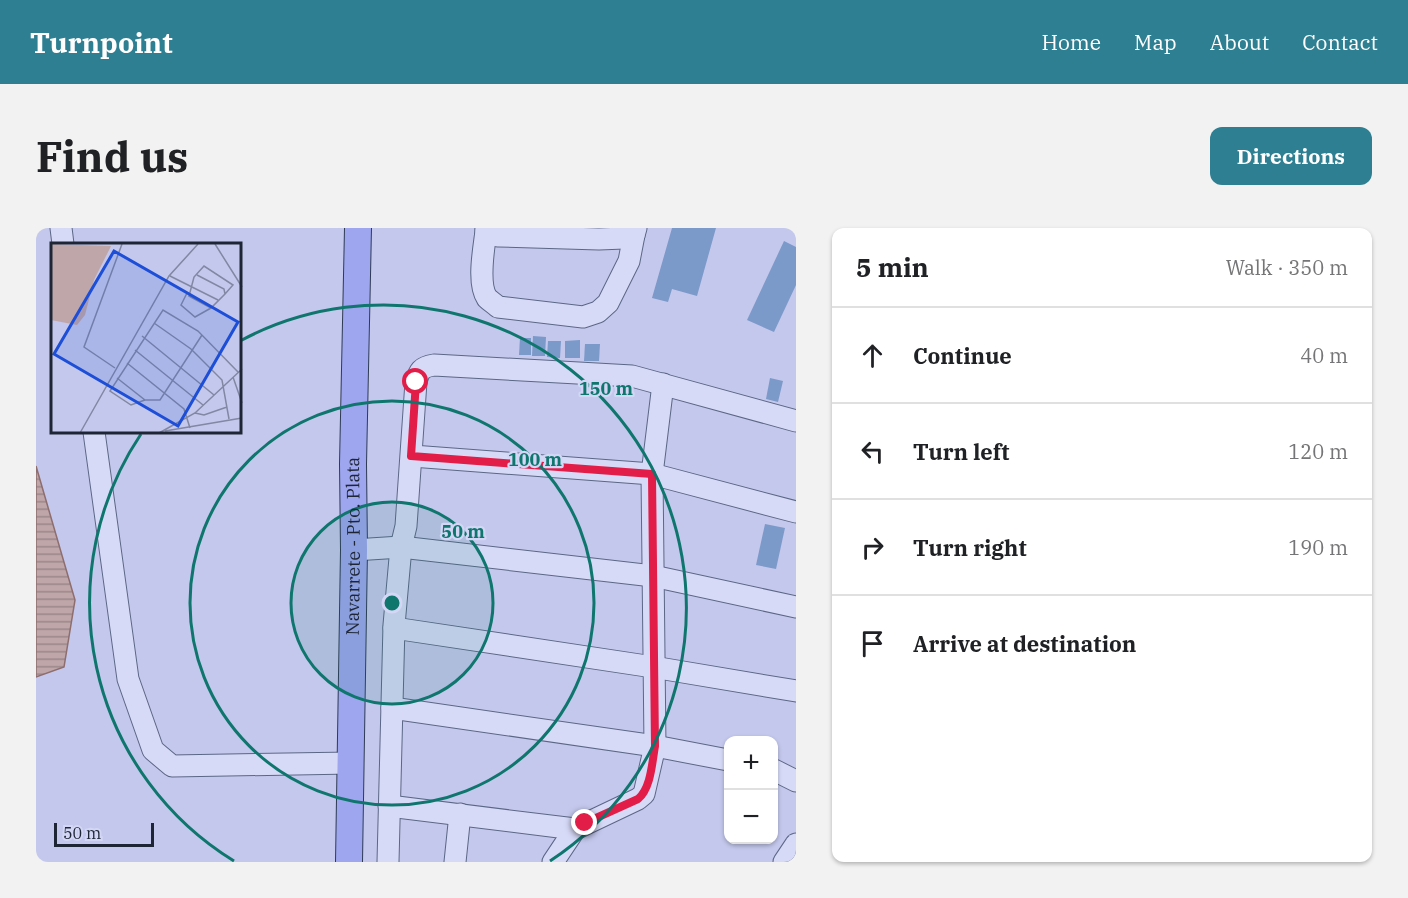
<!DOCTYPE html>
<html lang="en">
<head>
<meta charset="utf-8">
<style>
  body { margin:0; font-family:"IBM Plex Serif",serif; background:#f2f2f2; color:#202124 }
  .controls { position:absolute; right:18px; bottom:18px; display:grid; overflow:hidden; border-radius:12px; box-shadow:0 2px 4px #0004 }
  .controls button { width:54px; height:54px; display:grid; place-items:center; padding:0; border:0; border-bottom:2px solid #e0e0e0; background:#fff; color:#202124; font:30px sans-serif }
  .scale { position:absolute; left:18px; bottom:15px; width:100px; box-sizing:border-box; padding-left:6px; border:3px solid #1e2636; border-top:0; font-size:16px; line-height:21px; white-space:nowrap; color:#1e2636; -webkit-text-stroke:4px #d3d6f4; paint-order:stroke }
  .stop { position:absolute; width:18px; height:18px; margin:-14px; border:4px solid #e11d48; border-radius:50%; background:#fff }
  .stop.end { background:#e11d48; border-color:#fff; box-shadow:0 2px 6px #0008 }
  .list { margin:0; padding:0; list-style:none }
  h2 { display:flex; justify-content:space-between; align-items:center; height:78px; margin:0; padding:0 24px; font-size:26px }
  h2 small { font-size:20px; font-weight:400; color:#757577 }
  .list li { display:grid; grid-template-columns:39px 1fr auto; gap:18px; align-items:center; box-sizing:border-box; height:96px; padding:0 24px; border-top:2px solid #e0e0e0 }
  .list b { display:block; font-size:22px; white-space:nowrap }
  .list em { font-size:20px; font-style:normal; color:#757577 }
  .icon { flex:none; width:33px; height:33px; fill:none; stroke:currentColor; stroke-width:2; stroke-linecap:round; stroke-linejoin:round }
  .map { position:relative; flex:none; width:760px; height:634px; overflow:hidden; border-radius:12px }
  header { display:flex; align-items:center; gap:36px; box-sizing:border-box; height:84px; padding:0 30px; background:#2e7f92; color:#fff }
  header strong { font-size:28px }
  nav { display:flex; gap:33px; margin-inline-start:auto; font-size:21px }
  .intro { display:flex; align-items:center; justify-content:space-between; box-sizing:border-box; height:144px; padding:0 36px }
  h1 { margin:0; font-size:42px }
  .button { padding:15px 27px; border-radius:12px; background:#2e7f92; color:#fff; font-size:21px; font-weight:700 }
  main { display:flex; gap:36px; padding:0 36px }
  aside { flex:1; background:#fff; border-radius:12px; box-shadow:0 2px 4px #0004 }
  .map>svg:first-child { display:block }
</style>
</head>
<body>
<header>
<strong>Turnpoint</strong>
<nav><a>Home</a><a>Map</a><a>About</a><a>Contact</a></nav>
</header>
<div class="intro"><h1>Find us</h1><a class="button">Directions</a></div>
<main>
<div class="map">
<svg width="760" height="634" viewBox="0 0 760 634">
  <defs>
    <pattern id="water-rules" width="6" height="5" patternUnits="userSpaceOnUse" patternTransform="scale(1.5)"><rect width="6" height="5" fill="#bfa6a8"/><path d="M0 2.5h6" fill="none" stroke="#9b878a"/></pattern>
  </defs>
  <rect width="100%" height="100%" fill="#c4c8ec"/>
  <polygon fill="url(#water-rules)" stroke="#8d6d6e" stroke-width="1.5" points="0,238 39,372 28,439 0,449"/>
  <g fill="#7b99c9">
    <polygon points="636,0 680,0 661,68 636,61 632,74 616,70"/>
    <polygon points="748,13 760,19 760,57 738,104 711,92"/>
    <polygon points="497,108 510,109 509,128 496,128"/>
    <polygon points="484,110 495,110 495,127 483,127"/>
    <polygon points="544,112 544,130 529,130 529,113"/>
    <polygon points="512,113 525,113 524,130 511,129"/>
    <polygon points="549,116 564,116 563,133 548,133"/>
    <polygon points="734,150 747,153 742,174 730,171"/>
    <polygon points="729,296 749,300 740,341 720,337"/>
  </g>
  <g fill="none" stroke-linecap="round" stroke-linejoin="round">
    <g stroke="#5b6786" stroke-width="23">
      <g id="minor">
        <polyline points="25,0 27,16"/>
        <polyline points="450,0 450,3 456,7 463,8 563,11 588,10 598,7 600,0"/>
        <path d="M 450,3 C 448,20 441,55 451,70 C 454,73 459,76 462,79 L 547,89 L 562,84 L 572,75 L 593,33 L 598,7"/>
        <polyline points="58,204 92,451 117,522 136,538 315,535"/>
        <polyline points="376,228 616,246 760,284"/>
        <polyline points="318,322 365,319 617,348 760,379"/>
        <polyline points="358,400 617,439 760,463"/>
        <polyline points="356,480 619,518 692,532"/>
        <polyline points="738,542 760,553"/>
        <polyline points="353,578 539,601 602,571 608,566 619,518 616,246 627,156"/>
        <path d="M 352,634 L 358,397 L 365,319 L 370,298 L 380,154 C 383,143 385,139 398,137 L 596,148 L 760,193"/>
        <polyline points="419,634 424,586"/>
        <polyline points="517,634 539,601"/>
        <polyline points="748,634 760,616"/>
      </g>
    </g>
    <g stroke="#2f3b54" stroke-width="28">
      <g id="major">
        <path id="s1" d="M 313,634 L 318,322 L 317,236 L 322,0"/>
      </g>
    </g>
    <use href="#minor" stroke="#d7daf7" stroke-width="21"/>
    <use href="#major" stroke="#9da6ee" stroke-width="26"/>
  </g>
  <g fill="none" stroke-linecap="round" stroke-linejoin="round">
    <path stroke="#e11d48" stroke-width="8" d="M 380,154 L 375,228 L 616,246 L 619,518 C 616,535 615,560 602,571 L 549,595"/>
  </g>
  <circle cx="356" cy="375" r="101" fill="#0f766e" fill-opacity=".12"/>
  <g fill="none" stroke="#0f766e" stroke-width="3">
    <circle cx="356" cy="375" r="101"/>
    <circle cx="356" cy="375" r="202"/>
    <path d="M198 633A303 303 0 0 1 105 206M204 113A303 303 0 0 1 514 633"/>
  </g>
  <g text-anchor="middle" stroke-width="4.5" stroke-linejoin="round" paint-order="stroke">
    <g font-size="18" fill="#1e2636" stroke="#d3d6f4">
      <text dy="6" stroke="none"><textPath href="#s1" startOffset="316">Navarrete - Pto. Plata</textPath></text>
    </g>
  </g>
  <g transform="translate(15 15)">
    <rect width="190" height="190" fill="#c4c8ec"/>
    <path d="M 0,1 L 60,3 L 43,37 L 34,72 L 26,82 L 0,77 Z" fill="#bfa6a8"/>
    <path fill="none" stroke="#8287a3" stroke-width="1.5" d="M 164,1 L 191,44M 146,32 L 173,46 L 174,51 L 160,65 L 138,53 L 143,34 L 153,23 L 182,42 L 174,51M 119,33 L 167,57M 136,50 L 130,62 L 144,74 L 160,65M 103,80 L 140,106 L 171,137 L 178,176M 91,93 L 163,152M 84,107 L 152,162M 76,120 L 133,166 L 139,185M 64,125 L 33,104 L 71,1M 182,134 L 191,160M 66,135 L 94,157 L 109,157 L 151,92M 94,157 L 80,162 L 59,148 L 112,67 L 147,88 L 187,129M 144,170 L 153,172 L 176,164M 114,188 L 191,175M 29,190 L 118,33 L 147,1M 108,190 L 144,170 L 191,126"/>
    <path fill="#1d4ed8" fill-opacity="0.15" stroke="#1d4ed8" stroke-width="3" d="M 63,8 L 187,79 L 127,183 L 3,111 Z"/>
    <rect width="190" height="190" fill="none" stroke="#1e2636" stroke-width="3"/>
  </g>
  <circle cx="356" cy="375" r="9" fill="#0f766e" stroke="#d3d6f4" stroke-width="3"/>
  <g font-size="18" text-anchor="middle" font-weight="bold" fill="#0f766e" stroke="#d3d6f4" stroke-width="4.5" stroke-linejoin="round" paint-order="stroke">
    <text x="570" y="167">150 m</text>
    <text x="499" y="238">100 m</text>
    <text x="427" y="310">50 m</text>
  </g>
</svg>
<div class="controls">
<button>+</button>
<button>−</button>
</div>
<div class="scale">50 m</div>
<div class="stop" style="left:380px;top:154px"></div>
<div class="stop end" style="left:549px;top:595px"></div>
</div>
<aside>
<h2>5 min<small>Walk · 350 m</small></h2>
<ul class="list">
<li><svg class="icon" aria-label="ahead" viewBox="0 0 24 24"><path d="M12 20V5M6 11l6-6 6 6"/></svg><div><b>Continue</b></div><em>40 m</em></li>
<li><svg class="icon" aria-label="left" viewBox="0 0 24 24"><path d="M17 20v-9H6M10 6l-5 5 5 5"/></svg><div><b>Turn left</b></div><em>120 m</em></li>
<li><svg class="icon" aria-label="right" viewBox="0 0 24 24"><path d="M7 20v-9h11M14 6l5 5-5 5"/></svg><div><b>Turn right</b></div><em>190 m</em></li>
<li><svg class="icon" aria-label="arrive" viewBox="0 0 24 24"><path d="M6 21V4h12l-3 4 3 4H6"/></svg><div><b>Arrive at destination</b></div></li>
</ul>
</aside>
</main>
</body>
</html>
